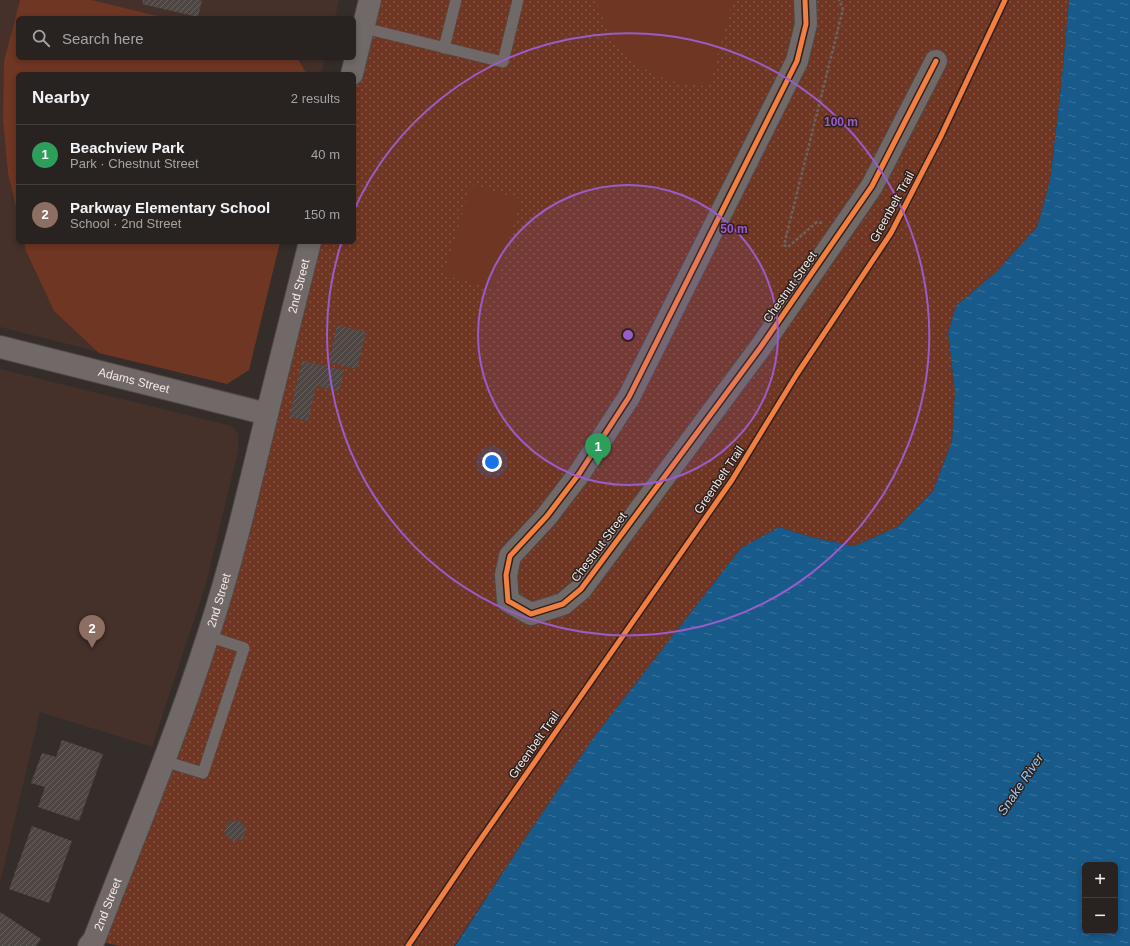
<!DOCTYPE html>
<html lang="en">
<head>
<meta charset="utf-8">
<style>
  body { margin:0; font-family:Helvetica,sans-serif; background:#342f2d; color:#f1f3f6 }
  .controls { position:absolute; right:12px; bottom:12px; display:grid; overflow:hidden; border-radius:6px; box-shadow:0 2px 6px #0003 }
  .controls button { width:36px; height:36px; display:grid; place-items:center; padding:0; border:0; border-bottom:1px solid #443f3e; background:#282220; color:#f1f3f6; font:20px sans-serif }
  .you { position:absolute; left:492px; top:462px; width:14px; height:14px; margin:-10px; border:3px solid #fff; border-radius:50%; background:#1a73e8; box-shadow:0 0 0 6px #1a73e833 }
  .badge { display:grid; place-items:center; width:26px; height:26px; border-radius:50%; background:#b1a8a4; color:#fff; font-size:13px; font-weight:700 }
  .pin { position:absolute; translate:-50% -33px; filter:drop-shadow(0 1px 2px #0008) }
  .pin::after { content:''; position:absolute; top:21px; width:14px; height:12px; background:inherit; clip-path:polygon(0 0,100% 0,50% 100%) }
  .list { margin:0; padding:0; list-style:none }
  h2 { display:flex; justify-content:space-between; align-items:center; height:52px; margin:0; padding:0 16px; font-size:17px }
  h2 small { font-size:13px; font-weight:400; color:#a5a4a5 }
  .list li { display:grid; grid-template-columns:26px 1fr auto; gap:12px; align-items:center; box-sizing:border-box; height:60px; padding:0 16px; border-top:1px solid #443f3e }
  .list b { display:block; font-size:15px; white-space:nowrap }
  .list p { margin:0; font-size:13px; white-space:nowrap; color:#a5a4a5 }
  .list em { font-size:13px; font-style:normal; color:#a5a4a5 }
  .icon { flex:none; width:22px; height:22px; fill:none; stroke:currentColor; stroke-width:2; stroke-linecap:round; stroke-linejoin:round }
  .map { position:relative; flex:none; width:1130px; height:946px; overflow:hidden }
  .search { position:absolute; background:#282220; box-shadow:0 2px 6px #0003; left:16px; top:16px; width:340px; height:44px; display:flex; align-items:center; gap:10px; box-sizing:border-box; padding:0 14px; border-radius:6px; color:#a5a4a5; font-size:15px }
  .panel { position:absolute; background:#282220; box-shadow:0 2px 6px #0003; left:16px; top:72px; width:340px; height:172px; border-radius:6px }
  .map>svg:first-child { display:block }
</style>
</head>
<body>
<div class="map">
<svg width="1130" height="946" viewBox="0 0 1130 946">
  <defs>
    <pattern id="green-dots" width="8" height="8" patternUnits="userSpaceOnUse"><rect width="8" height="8" fill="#6f3623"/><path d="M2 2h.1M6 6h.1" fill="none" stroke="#845343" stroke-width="1.8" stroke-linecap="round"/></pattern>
    <pattern id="water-ripples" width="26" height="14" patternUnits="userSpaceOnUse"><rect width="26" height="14" fill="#185a8a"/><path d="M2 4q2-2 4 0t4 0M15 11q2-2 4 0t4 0" fill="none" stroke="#3a729a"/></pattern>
    <pattern id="building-hatch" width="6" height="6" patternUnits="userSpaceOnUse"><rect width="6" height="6" fill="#4d4643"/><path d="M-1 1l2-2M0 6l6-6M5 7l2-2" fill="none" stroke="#67615e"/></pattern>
  </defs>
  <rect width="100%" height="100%" fill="#352d2a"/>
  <g fill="#45302a">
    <polygon points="0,0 339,0 335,18 18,18 18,58 325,58 321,74 18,74 18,242 280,242 249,370 227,384 0,327"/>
    <polygon points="0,369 232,426 238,434 238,451 206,584 152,747 40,712 0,883"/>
  </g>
  <polygon fill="url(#green-dots)" points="370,0 1069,0 1062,78 1050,181 1037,227 997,271 956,306 948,333 955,392 952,441 933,491 899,526 854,546 811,537 779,527 741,548 594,737 524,840 454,946 119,946 94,940 170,747 310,242 354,242 354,74"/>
  <g fill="#6f3623">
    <polygon points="20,0 91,0 166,18 18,18 18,58 297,58 307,74 18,74 18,215 8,173 3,120 4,61"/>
    <path d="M 596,0 L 733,0 L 709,86 C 698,85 687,85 676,82 C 634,71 608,40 596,0 Z"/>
    <polygon points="471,185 521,199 495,289 444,275"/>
    <polygon points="24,242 280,242 249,370 227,384 99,353 54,311 26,251"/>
  </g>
  <path fill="url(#water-ripples)" fill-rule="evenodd" d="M 1069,0 L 1130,0 L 1130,946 L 455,946 L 524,840 L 594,737 L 741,548 L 779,527 L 811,537 L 854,546 L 899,526 L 933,491 L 952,441 L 955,392 L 948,333 L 956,306 L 997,271 L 1037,227 L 1050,181 L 1062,78 ZM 1085,865 L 1115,865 L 1115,931 L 1085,931 Z"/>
  <g fill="url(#building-hatch)">
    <polygon points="143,0 202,0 198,17 142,4"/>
    <polygon points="337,325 366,332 357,369 329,362"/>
    <polygon points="302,361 344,370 339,391 316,386 308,421 289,417"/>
    <polygon points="62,740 103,754 79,821 38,807 45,787 31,783 42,753 56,757"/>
    <polygon points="239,820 246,828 243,839 232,841 224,833 228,822"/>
    <polygon points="32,826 72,841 49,903 9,889"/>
    <polygon points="0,912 41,939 36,946 0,946"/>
  </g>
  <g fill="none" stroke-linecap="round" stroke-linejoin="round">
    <g stroke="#504846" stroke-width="12">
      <g id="service">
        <polyline points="364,28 503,62 518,0"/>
        <polyline points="444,48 456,0"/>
        <polyline points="164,761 203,773 244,648 208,636"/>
      </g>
    </g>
    <g stroke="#504846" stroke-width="24">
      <g id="minor">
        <polyline points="805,0 806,24 797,61 629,397 579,474 547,516 510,556 506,575 508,601 531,614 563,604 581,589 760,348 872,186 936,61"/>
        <path id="s1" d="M 89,946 L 94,940 C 133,839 175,739 208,636 C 232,563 249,489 267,414"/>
      </g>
    </g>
    <g stroke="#504846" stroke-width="24">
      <g id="tertiary">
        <polyline points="352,74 370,0"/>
        <path id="s2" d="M 0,347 L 267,414 L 310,242"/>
      </g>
    </g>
    <polyline stroke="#6a6361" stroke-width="2.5" stroke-dasharray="3 2" stroke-linecap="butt" points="822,223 817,222 788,247 784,245 843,9 839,0"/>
    <use href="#service" stroke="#706967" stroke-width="11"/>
    <use href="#minor" stroke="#706967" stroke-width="22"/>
    <use href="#tertiary" stroke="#706967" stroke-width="22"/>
    <g stroke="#2f201c" stroke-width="8">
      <g id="cycleway">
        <polyline points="805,0 806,24 797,61 629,397 579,474 547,516 510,556 506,575 508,601 531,614 563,604 581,589 760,348 872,186 936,61"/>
        <polyline points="408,946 471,853 732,480 797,374 891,233 941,136 1005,0"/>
      </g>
    </g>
    <use href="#cycleway" stroke="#f27e40" stroke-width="5"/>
  </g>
  <circle cx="628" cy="335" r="150" fill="#995cc9" fill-opacity=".12"/>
  <g fill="none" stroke="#995cc9" stroke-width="2">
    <circle cx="628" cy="335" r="150"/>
    <path d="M354 210A301 301 0 1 1 341 244"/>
  </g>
  <g text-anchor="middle" stroke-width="3" stroke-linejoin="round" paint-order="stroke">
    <g font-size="12" fill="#f4eae6" stroke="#2f201c">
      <text transform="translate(892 207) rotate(-61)" y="4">Greenbelt Trail</text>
      <text dy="4" stroke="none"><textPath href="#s2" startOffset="407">2nd Street</textPath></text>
      <text transform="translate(790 287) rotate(-55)" y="4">Chestnut Street</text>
      <text dy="4" stroke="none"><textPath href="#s2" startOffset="138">Adams Street</textPath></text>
      <text transform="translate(719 480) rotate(-56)" y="4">Greenbelt Trail</text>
      <text transform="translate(599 547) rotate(-53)" y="4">Chestnut Street</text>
      <text dy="4" stroke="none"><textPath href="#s1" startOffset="370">2nd Street</textPath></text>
      <text transform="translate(534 745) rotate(-55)" y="4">Greenbelt Trail</text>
      <text dy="4" stroke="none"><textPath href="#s1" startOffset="46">2nd Street</textPath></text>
    </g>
    <g font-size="13" font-style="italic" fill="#98cbf8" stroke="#2f201c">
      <text transform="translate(1020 784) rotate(-56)" y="5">Snake River</text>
    </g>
  </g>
  <circle cx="628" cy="335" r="6" fill="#995cc9" stroke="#2f201c" stroke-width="2"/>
  <g font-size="12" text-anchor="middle" font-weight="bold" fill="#995cc9" stroke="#2f201c" stroke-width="3" stroke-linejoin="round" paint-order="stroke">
    <text x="841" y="126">100 m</text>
    <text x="734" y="233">50 m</text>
  </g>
</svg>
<div class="controls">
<button>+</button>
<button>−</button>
</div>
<div class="you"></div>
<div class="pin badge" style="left:598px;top:466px;background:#2e9e5b">1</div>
<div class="pin badge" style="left:92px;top:648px;background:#8d6e63">2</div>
<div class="search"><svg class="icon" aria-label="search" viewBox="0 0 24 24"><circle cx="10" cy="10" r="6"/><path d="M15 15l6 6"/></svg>Search here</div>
<section class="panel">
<h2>Nearby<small>2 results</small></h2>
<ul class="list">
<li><span class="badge" style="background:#2e9e5b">1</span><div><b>Beachview Park</b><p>Park · Chestnut Street</p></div><em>40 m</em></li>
<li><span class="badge" style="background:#8d6e63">2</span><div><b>Parkway Elementary School</b><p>School · 2nd Street</p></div><em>150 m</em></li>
</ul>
</section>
</div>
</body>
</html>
